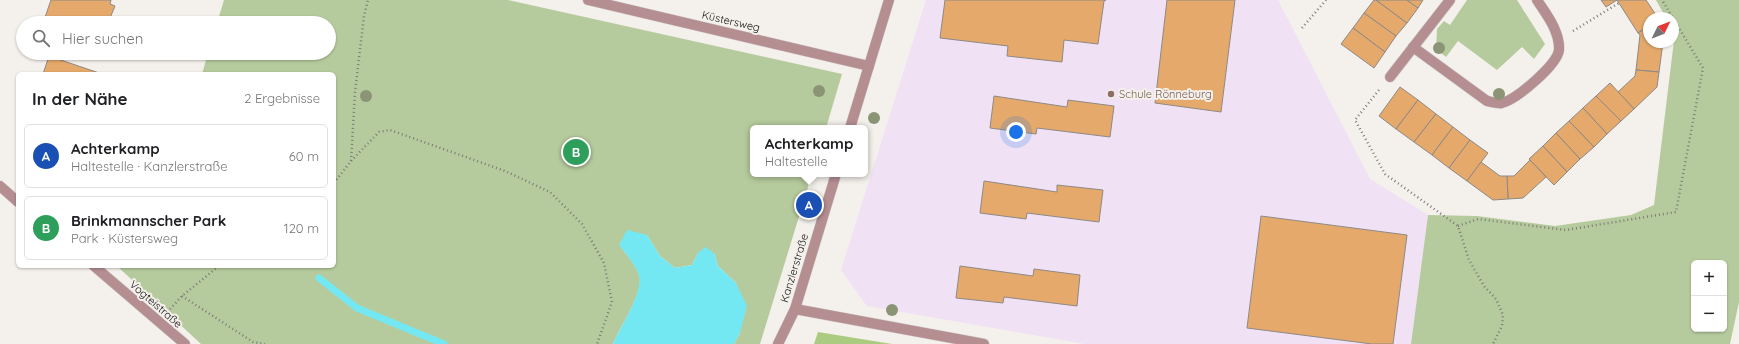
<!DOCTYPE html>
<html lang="de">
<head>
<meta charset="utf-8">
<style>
  body { margin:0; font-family:Quicksand,sans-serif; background:#f2f2f2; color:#202124 }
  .controls { position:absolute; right:12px; bottom:12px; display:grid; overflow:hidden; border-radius:6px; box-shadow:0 1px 3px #0004 }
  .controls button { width:36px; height:36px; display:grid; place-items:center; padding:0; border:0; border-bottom:1px solid #e0e0e0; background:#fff; color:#202124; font:20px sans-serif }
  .compass { position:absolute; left:1643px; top:12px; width:36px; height:36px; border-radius:50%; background:#fff; box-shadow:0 1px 3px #0004; rotate:47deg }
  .you { position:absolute; left:1016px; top:132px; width:14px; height:14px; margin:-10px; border:3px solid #fff; border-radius:50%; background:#1a73e8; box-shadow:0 0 0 6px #1a73e833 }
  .badge { display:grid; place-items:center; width:26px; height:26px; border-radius:50%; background:#d93025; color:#fff; font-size:13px; font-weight:700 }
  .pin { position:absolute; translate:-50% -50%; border:2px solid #fff; box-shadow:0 1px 4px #0006 }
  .popup { position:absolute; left:750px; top:125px; width:118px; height:52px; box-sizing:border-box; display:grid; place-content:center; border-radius:6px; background:#fff; filter:drop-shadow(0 1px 3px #0005); font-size:13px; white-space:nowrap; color:#757577 }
  .popup b { font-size:15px; color:#202124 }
  .popup::after { content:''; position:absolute; left:50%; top:100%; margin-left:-8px; border:8px solid transparent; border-top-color:#fff }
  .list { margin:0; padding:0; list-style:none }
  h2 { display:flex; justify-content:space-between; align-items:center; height:52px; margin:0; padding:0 16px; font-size:17px }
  h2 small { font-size:13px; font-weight:400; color:#757577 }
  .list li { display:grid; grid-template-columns:26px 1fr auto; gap:12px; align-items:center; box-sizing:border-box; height:64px; margin:0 8px 8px; padding:0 8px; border:1px solid #e0e0e0; border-radius:6px }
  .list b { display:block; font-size:15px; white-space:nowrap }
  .list p { margin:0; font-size:13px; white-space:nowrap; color:#757577 }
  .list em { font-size:13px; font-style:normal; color:#757577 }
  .icon { flex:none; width:22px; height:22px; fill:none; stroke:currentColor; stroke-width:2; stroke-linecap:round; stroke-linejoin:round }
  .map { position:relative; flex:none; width:1739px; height:344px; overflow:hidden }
  .search { position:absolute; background:#fff; box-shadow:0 1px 3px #0004; left:16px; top:16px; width:320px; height:44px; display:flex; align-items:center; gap:10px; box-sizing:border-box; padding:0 14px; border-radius:22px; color:#757577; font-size:15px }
  .panel { position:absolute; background:#fff; box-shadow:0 1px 3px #0004; left:16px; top:72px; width:320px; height:196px; border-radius:6px }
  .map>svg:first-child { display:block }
</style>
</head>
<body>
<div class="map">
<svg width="1739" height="344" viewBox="0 0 1739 344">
  <rect width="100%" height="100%" fill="#f4f0ec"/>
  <polygon fill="#f0e1f4" points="926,0 1278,0 1370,179 1428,215 1411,344 1085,344 867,306 841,270"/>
  <g fill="#b6cb9d" fill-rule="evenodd">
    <path d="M 224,0 L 508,0 L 842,74 L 826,128 L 753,128 L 753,174 L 812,174 L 760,344 L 734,344 L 740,333 L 736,283 L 718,266 L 714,253 L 698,253 L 692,265 L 675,268 L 660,256 L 647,235 L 620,245 C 625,254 636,264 639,274 C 645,292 620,326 613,344 L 201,344 L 117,266 L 334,266 L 334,74 L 202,74 L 208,53 L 329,53 L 329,23 L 217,23 Z"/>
    <polygon points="1467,0 1517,0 1545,44 1534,59 1522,47 1497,70 1458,41 1446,57 1436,49 1437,29 1444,21 1450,25"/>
    <path d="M 1656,0 L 1739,0 L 1739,302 L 1730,344 L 1411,344 L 1428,215 L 1477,216 L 1555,226 L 1631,215 L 1654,205 L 1675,32 L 1673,18 L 1666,18 ZM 1694,263 L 1724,263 L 1724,329 L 1694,329 Z"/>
  </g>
  <polygon fill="#abcb80" points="818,332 892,344 814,344"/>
  <path fill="#74e8f2" d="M 627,230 L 647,235 L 660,256 L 675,268 L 692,265 L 698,253 L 705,247 L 714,253 L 718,266 L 736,283 L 747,306 L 740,333 L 734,344 L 613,344 C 620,327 646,290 638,273 C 634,263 626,254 619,245 Z"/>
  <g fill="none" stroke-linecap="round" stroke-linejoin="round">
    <polyline stroke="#74e8f2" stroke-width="7" points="319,278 357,308 444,344"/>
  </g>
  <g fill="#e5a96b" stroke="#8d8986">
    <polygon points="51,0 111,0 110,4 115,6 108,23 43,23"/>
    <polygon points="945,0 1106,0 1104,1 1098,44 1064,40 1062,62 1007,56 1008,46 940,38"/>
    <polygon points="1167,0 1235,0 1221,112 1155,103"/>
    <polygon points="1374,0 1376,0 1407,23 1396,36 1364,13"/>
    <polygon points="1376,0 1407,0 1418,8 1407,23"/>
    <polygon points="1407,0 1423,0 1418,8"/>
    <polygon points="1601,0 1617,0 1606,7"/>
    <polygon points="1617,0 1646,0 1658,18 1649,18 1649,26 1638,33"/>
    <polygon points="1364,13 1396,36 1385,52 1353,28"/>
    <polygon points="1649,26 1649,42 1663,42 1659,72 1636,70 1640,35 1638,33"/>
    <polygon points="1353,28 1385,52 1374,68 1341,44"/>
    <polygon points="49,56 102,74 43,74"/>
    <polygon points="1636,70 1659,72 1657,87 1634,109 1618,92 1635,76"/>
    <polygon points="1610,83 1634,109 1621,121 1596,96"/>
    <polygon points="1400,87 1418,100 1396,129 1379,116"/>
    <polygon points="994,96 1067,107 1068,100 1114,106 1110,137 1037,128 1036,134 990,128"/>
    <polygon points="1596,96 1621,121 1607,134 1583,108"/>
    <polygon points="1418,100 1436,114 1414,142 1396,129"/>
    <polygon points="1583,108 1607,134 1594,147 1569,121"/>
    <polygon points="1436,114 1453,127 1432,155 1414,142"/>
    <polygon points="1569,121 1594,147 1580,159 1556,133"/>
    <polygon points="1453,127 1470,140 1449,168 1432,155"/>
    <polygon points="1556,133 1580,159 1567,172 1543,146"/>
    <polygon points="1470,140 1488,153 1467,181 1449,168"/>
    <polygon points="1543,146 1567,172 1554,185 1529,159"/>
    <polygon points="1530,160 1546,177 1523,198 1508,199 1507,176 1514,176"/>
    <polygon points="1481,162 1500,176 1507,176 1508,199 1493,200 1467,181"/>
    <polygon points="984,181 1057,192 1057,185 1103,190 1099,222 1027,213 1026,219 980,213"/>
    <polygon points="1261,216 1407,235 1393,344 1372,344 1247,328"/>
    <polygon points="960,266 1033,276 1034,269 1080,275 1077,306 1004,297 1003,303 956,298"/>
  </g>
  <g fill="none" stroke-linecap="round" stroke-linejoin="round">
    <g stroke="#d0ccc9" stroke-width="11">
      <g id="minor">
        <polyline points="588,0 869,66"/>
        <path d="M 1413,47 L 1487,101 C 1492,102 1497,104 1502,103 C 1517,99 1557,65 1559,50 C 1560,31 1546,14 1537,0"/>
        <polyline points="1390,77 1450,0"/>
        <polyline points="850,128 889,0"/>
        <polyline points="795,309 984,344"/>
        <polyline points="778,344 795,309 836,174"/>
      </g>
    </g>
    <g stroke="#d0ccc9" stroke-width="11">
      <g id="tertiary">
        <polyline points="0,186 18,202"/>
        <polyline points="94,266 185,344"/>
      </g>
    </g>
    <g stroke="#7d7a77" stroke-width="2.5" stroke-dasharray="1 3" stroke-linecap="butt">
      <polyline points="1302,28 1326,0"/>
      <polyline points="1573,31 1619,3"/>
      <polyline points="1379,90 1355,120 1385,174 1458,226 1469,260 1484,286 1496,299 1503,315 1502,326 1493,344"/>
      <polyline points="351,161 379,132 390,130 505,171 550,192 582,224 604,263 612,302 597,344"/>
      <polyline points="334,183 351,161 355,92 364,16 368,0"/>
      <polyline points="1458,226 1478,219 1566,230 1676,212 1703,68 1662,0"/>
      <polyline points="182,296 253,342 265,344"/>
      <polyline points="170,309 182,296 219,266"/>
    </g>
    <use href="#minor" stroke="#b58e92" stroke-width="10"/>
    <use href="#tertiary" stroke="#b58e92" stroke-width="10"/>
  </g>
  <g fill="#8b9475">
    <circle cx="1439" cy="48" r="6"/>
    <circle cx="819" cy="91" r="6"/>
    <circle cx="1499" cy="94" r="6"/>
    <circle cx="366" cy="96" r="6"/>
    <circle cx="874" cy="118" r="6"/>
    <circle cx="892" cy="310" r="6"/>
  </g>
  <circle fill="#8d6e63" stroke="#f4f0ec" stroke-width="1.5" cx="1111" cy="94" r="4"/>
  <g text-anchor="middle" stroke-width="4" stroke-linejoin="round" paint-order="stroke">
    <g font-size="11" fill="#131210" stroke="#f4f0ec">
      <text transform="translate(731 21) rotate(13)" y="4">Küstersweg</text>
      <text transform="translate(794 268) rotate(-73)" y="4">Kanzlerstraße</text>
      <text transform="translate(156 304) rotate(41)" y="4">Vogteistraße</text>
    </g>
    <g font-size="11" fill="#785e54" stroke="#f4f0ec" text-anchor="start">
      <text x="1119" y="98">Schule Rönneburg</text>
    </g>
  </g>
</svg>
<div class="controls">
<button>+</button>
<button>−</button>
</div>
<svg class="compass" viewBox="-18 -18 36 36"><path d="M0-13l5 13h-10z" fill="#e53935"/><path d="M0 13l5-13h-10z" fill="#757577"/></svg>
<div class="you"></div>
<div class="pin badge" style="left:809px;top:205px;background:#1a4fb4">A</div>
<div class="popup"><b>Achterkamp</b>Haltestelle</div>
<div class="pin badge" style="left:576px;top:152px;background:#2e9e5b">B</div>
<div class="search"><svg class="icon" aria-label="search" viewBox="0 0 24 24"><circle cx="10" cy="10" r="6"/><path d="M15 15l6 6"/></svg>Hier suchen</div>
<section class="panel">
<h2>In der Nähe<small>2 Ergebnisse</small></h2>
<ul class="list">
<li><span class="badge" style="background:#1a4fb4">A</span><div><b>Achterkamp</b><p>Haltestelle · Kanzlerstraße</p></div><em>60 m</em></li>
<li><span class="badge" style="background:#2e9e5b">B</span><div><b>Brinkmannscher Park</b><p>Park · Küstersweg</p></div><em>120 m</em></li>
</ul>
</section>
</div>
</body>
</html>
